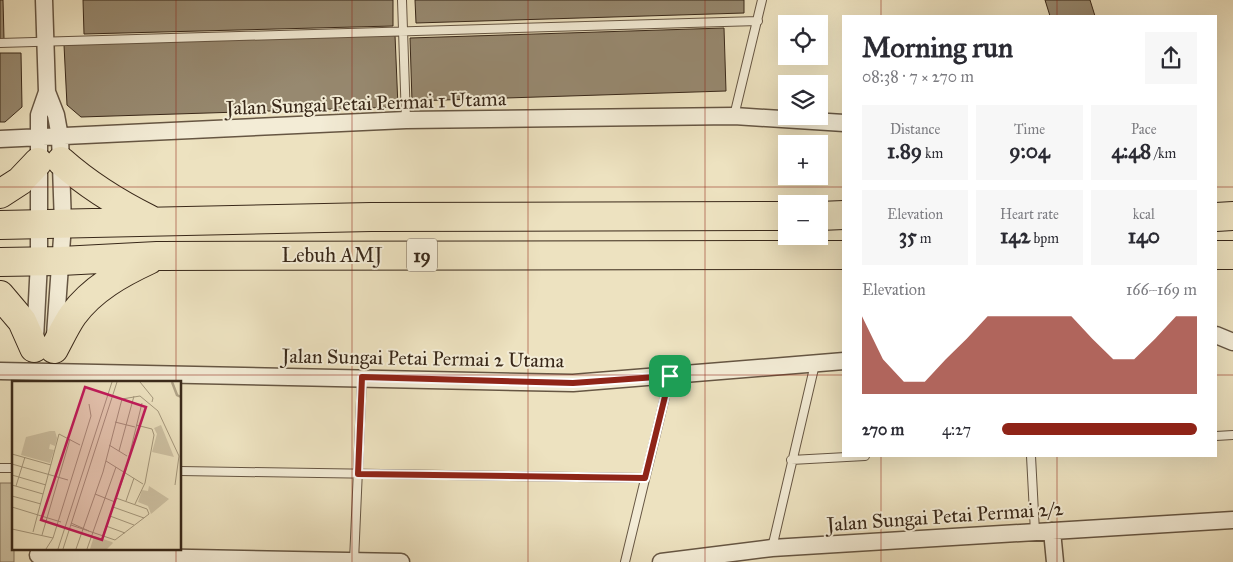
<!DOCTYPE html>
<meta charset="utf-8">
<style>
body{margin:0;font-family:"IM FELL Great Primer",serif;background:#f7f7f7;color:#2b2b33;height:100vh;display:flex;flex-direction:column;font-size:19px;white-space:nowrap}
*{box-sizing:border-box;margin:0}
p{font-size:16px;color:#7c7c81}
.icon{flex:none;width:28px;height:28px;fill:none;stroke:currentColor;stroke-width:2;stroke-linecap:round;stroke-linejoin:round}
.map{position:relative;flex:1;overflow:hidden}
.drawer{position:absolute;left:842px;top:15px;width:375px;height:442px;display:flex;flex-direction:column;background:#fff;border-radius:0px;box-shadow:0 5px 20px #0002}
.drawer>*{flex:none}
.fabs{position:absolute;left:778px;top:15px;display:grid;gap:10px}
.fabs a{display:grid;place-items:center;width:50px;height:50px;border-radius:0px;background:#fff;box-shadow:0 5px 20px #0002;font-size:25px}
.pin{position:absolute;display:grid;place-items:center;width:42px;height:42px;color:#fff;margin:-21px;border-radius:10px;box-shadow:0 2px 8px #0006}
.round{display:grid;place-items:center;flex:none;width:52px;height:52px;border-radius:0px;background:#f7f7f7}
.headline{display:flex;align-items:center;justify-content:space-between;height:85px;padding:0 20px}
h1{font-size:28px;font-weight:700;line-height:38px}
.figures{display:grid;grid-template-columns:repeat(3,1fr);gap:8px;height:85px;padding:5px 20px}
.figures div{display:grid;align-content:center;border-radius:0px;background:#f7f7f7;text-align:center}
.figures b{font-size:21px;font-weight:700}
.figures small{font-size:14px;font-weight:400}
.figures p{font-size:14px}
.chart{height:140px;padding:10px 20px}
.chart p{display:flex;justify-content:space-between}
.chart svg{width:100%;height:90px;margin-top:5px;fill:#8f2418;opacity:.7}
ul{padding:0 20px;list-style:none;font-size:16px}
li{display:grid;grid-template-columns:80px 60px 1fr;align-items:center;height:38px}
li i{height:12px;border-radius:6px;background:#8f2418}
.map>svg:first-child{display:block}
.green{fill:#cec2a4;stroke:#84755e}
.building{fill:#978970;stroke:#392819}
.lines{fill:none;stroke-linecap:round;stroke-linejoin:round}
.service-casing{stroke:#665643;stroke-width:10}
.minor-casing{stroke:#665643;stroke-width:19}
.trunk-casing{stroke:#392819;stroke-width:30}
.service{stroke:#f3ecd6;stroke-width:8}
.minor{stroke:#f3ecd6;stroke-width:16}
.trunk{stroke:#ede2c0;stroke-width:28}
.route-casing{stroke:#fff;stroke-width:10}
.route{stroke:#8f2418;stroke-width:6}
.grid{fill:none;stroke:#8f2418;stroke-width:1;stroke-opacity:0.55}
.labels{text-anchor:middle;stroke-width:4;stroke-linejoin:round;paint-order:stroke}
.shield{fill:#f3ecd6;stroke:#716352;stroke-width:1}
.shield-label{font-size:19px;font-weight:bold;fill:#392819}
.street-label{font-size:20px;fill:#392819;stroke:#f3ecd6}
.inset-river{fill:none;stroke:#b0a387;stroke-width:2.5}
.inset-road{fill:none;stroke:#a5987d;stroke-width:1}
.view{fill:#c2185b;fill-opacity:0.15;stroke:#c2185b;stroke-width:2.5}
.inset-edge{fill:none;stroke:#392819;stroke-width:2.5}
</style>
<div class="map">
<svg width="1233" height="562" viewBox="0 0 1233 562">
<rect width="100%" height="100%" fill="#ede2c0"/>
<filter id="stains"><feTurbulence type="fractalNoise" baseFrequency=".004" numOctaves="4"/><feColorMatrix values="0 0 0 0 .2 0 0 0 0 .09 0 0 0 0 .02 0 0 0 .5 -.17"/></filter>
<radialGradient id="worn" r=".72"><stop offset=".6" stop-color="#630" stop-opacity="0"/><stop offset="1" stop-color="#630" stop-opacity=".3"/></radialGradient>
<path class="green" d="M0 483H14V562H0Z"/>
<path class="building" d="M0 0H3L4 39H0Z
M83 0H393V26L84 34Z
M415 0H744V13L416 23Z
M1045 0H1090L1095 16H1050Z
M724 28 726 91 412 101 410 38Z
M395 35 398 107 81 117 67 105 64 45Z
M0 53H21L22 107 5 122H0Z"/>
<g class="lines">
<defs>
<path id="service" d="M402 0 406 120
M0 43 758 21
M734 116 762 0
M1216 436 1233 435
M1031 456 1035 532
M791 460 865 456
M0 468H14
M180 471 645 478
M772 548 815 364
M354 561 362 378
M625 562 670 376"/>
<path id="minor" d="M44 0 47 92 56 115 60 137 63 224 55 335
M0 139 406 120 734 116 844 123
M1216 335 1233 342
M35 339 39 262V115L47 92
M0 371 573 383 844 361
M1052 531 1055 562
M38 555 401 562
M661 562 772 548 1233 520"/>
<path id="trunk" d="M61 161C88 185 117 203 149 219
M0 194 20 181 38 162
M819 216 844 215
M1216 217 1233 216
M0 225 371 217 786 216
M1216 255H1233
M0 262 61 261 157 256 844 255
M0 295 22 321 34 348
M54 349C60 338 66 325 73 315 92 289 121 273 149 260"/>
</defs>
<use href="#service" class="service-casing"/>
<use href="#minor" class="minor-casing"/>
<use href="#trunk" class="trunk-casing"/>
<use href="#service" class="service"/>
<use href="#minor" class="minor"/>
<use href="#trunk" class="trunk"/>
</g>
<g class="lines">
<defs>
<path id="route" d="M670 376 645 478 358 474 362 377 573 383Z"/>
</defs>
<use href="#route" class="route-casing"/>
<use href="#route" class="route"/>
</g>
<path class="grid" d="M176 0V382M352 0V562M528 0V562M705 0V562M881 0V16M1057 0V16M0 187H844M1216 187H1233M0 375H844M1216 375H1233M881 456V562M1057 456V562M176 548V562"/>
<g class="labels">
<rect class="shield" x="407" y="238.5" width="30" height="33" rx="4"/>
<g class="shield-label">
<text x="422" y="262">19</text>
</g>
<g class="street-label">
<text transform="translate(366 103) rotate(-2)" y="7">Jalan Sungai Petai Permai 1 Utama</text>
<text x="332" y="262">Lebuh AMJ</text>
<text transform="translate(423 358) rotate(1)" y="7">Jalan Sungai Petai Permai 2 Utama</text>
<text transform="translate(945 516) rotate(-4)" y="7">Jalan Sungai Petai Permai 2/2</text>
</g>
</g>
<g transform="translate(12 381)">
<rect width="169" height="169" fill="#ede2c0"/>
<path d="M149 44 162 76 140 71 145 53 142 47ZM38 50H43L45 57 43 65 38 63 37 68 42 69 38 82 9 74 14 56ZM137 105 157 118 139 133 136 125 126 121 130 109 136 110ZM82 155 100 161 101 162 95 168H78Z" fill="#cec2a4"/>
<path class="inset-river" d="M160 1 165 14 169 16"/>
<path class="inset-road" d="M128 1 141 17 140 21M0 34V50M103 41 123 46M97 64 115 75M107 70 122 15M0 73 39 84M94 80 131 103M0 83 56 99M0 94 34 104M0 104 31 113M4 105 13 76M83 113 103 121M0 115 29 123M114 120 122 97M123 123 133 102 142 54 140 48 124 44M0 126 49 141M101 126 132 137M98 135 122 144M59 142 77 150M59 144 103 159 137 133 135 128 104 117M94 145 113 152M0 148 41 157M21 151 47 53 68 64M30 154 58 58M91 154 113 92 130 22M34 168 41 157 79 35 77 23M46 168 100 1M51 168 105 1M64 168 91 91 110 18 128 15 146 30 167 75 163 104M75 168 104 86"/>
<path class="view" d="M73 6 134 26 90 159 29 139Z"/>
<rect width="169" height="169" class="inset-edge"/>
</g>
<rect width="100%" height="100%" filter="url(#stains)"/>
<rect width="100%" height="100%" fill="url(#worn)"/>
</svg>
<div class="fabs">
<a><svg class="icon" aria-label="locate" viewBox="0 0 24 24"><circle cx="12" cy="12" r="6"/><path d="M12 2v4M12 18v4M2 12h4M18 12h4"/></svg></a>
<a><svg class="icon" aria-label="layers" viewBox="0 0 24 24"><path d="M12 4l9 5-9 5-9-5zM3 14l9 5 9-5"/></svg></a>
<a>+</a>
<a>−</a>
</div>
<div class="pin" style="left:670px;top:376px;background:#1e9e55"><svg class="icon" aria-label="arrive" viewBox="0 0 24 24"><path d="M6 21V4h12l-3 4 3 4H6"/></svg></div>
<section class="drawer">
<div class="headline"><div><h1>Morning run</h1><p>08:38 · 7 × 270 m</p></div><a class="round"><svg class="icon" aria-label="share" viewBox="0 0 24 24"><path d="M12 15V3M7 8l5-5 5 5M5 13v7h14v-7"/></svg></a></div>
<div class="figures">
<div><p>Distance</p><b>1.89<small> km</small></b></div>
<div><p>Time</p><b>9:04</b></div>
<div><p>Pace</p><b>4:48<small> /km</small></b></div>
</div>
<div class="figures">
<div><p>Elevation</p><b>35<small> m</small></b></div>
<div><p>Heart rate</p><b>142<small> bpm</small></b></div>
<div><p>kcal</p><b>140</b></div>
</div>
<div class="chart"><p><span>Elevation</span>166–169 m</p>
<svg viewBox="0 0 160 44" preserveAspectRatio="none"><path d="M0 44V6L10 27L20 38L30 38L40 27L50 17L60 6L70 6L80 6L90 6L100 6L110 17L120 27L130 27L140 17L150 6L160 6V44z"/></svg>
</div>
<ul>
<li><b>270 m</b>4:27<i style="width:100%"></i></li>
</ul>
</section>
</div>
